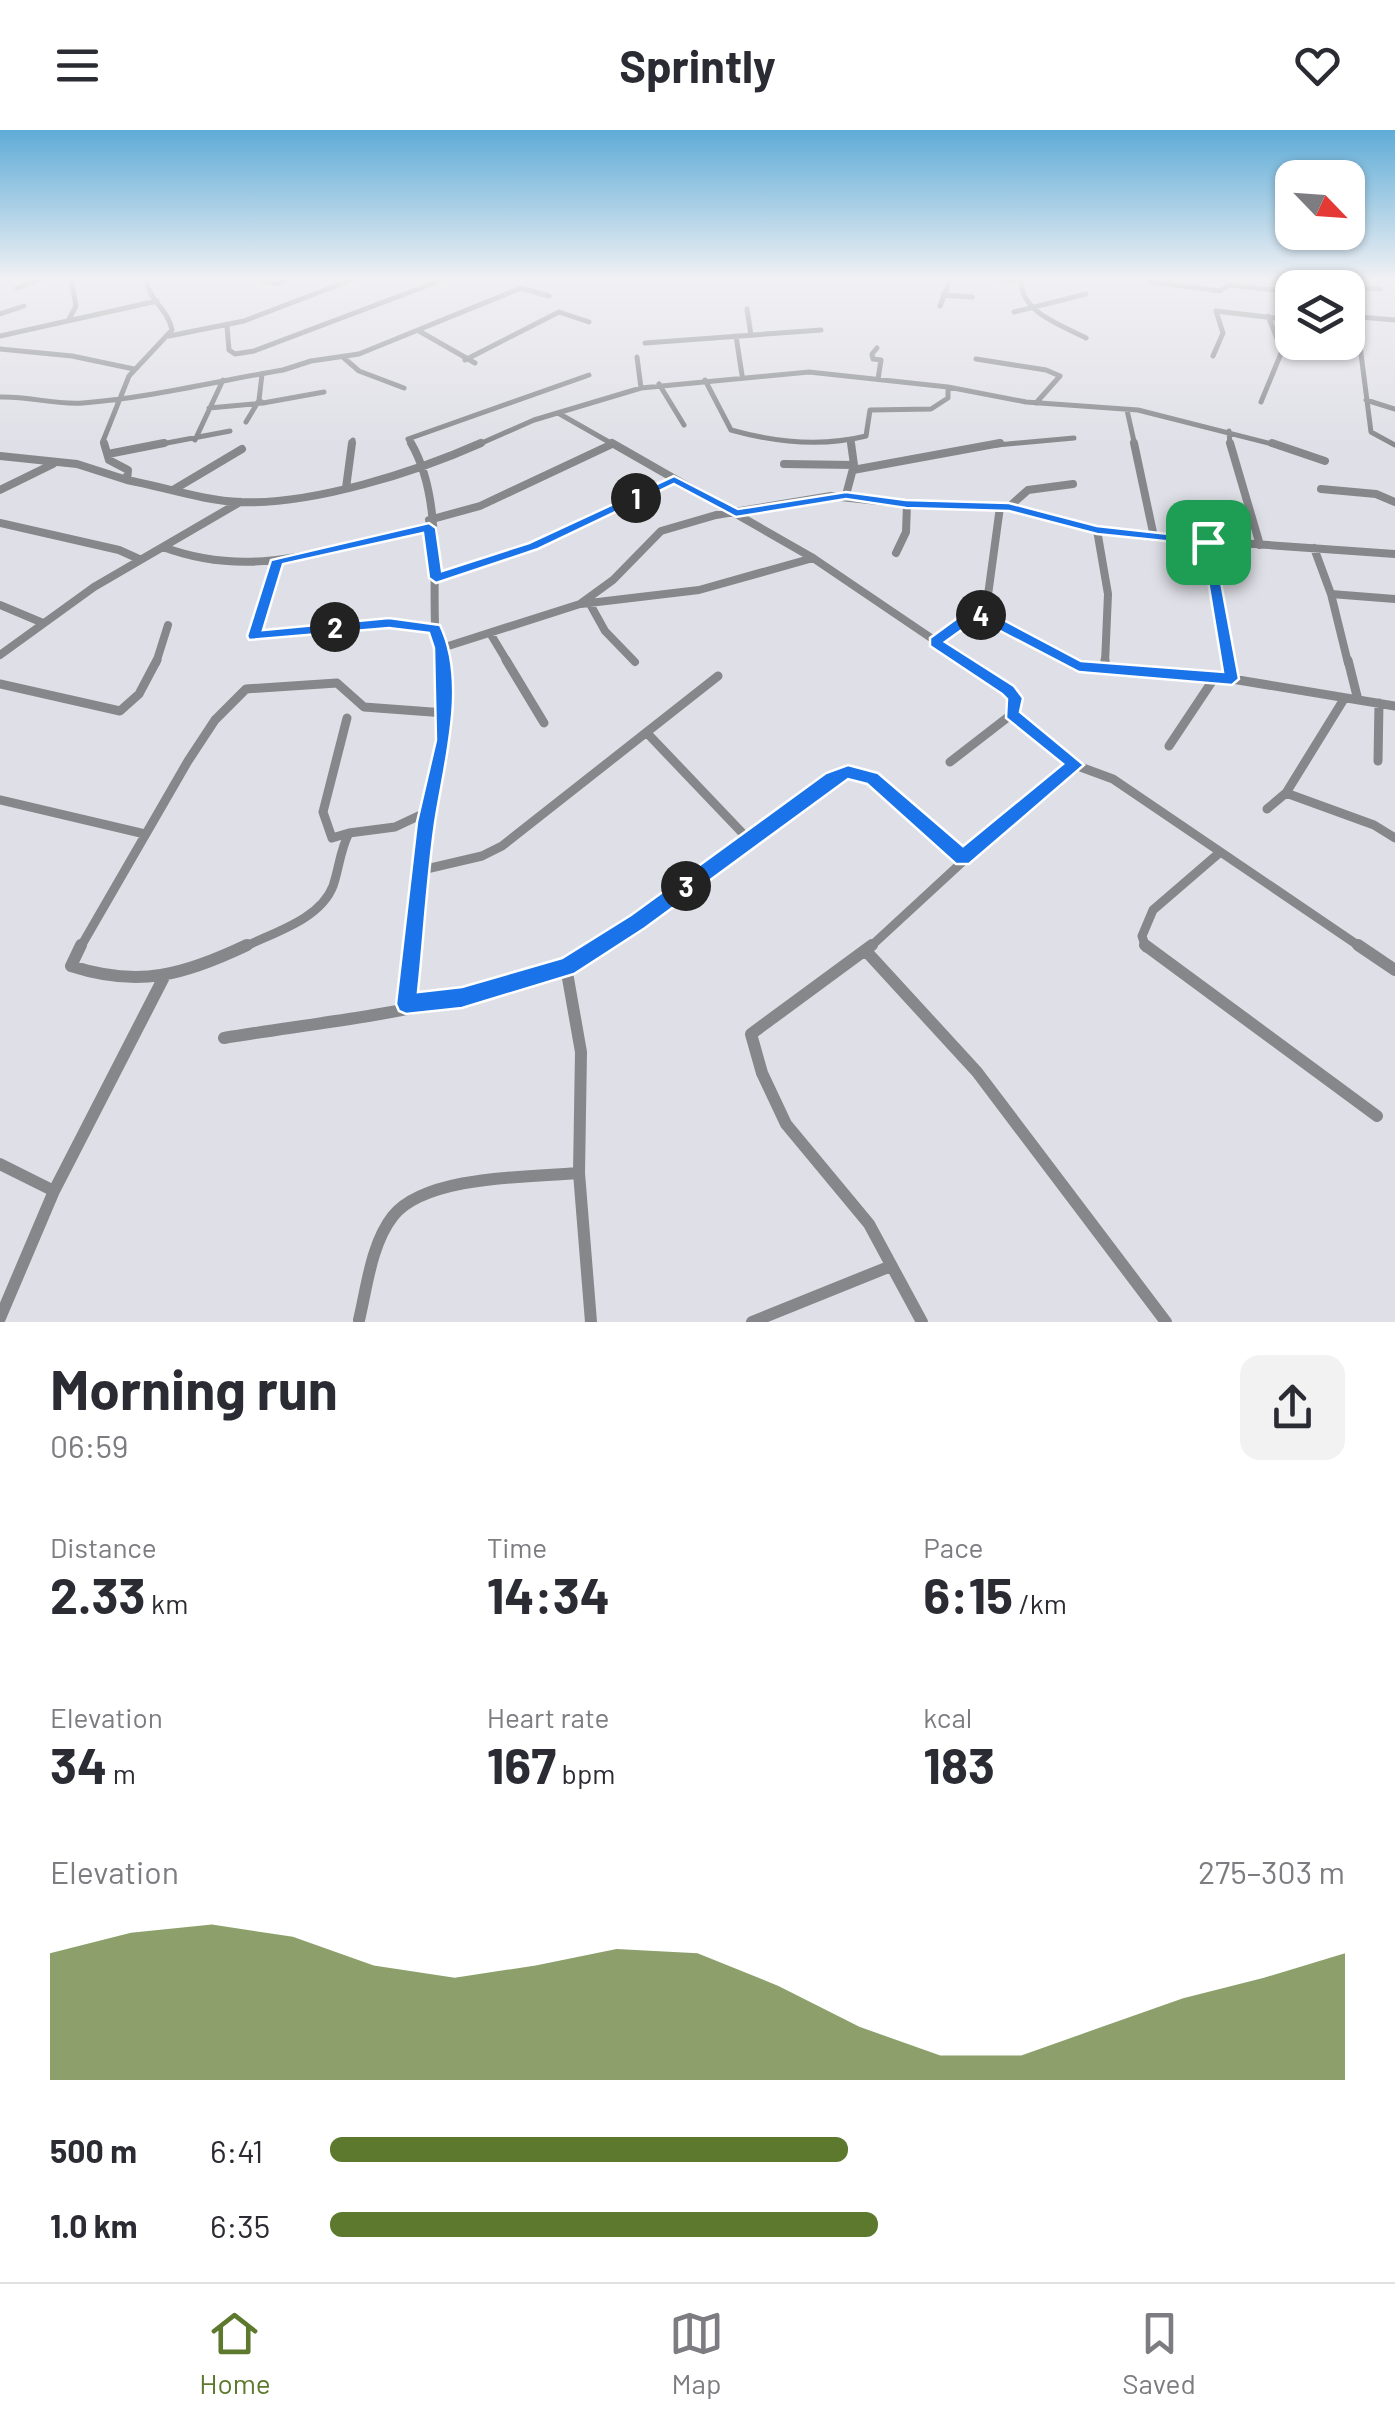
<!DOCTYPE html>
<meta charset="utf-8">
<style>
body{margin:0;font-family:Barlow,sans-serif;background:#f2f2f3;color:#2b2b33;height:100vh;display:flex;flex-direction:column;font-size:38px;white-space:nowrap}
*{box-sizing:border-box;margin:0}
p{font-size:32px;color:#7c7c81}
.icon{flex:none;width:55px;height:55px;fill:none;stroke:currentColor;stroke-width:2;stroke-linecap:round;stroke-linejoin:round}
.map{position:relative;height:1192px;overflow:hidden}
.details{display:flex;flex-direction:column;background:#fff;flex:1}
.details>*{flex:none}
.needle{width:65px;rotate:115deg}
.fabs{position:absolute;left:1275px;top:30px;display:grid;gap:20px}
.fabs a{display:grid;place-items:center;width:90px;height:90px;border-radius:20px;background:#fff;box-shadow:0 2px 8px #0004;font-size:50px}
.pin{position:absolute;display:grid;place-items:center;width:85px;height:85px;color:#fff;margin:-42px;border-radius:20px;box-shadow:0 5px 15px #0006}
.km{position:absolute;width:50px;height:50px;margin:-25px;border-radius:50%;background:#222;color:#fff;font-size:28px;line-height:50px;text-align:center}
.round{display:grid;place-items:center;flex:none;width:105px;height:105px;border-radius:20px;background:#f2f2f3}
.summary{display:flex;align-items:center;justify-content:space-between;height:170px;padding:0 50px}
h1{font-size:55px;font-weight:700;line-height:75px}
.figures{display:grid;grid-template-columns:repeat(3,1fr);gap:15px;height:170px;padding:10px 50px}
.figures div{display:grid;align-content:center}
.figures b{font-size:50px;font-weight:700}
.figures small{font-size:28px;font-weight:400}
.figures p{font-size:28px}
.chart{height:280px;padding:20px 50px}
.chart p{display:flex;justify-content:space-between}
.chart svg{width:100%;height:180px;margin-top:10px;fill:#5d792d;opacity:.7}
ul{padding:0 50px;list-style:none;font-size:32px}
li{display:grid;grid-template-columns:160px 120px 1fr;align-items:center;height:75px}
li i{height:25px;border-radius:12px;background:#5d792d}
header{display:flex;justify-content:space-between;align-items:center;height:130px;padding:0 50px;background:#fff;font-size:45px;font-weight:700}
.tab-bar{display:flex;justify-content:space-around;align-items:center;height:140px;border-top:2px solid #e1e1e2;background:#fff;font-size:28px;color:#7c7c81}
.tab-bar a{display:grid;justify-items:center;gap:5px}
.tab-bar .selected{color:#5d792d}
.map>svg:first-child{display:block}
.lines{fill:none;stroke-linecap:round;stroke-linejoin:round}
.minor-far3{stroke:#85878a;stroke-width:5}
.minor-far2{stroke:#85878a;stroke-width:8}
.minor-far1{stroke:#85878a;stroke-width:9}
.minor{stroke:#85878a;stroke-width:12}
.route{fill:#1a73e8;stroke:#fff;stroke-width:2.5;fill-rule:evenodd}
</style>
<header><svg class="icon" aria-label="menu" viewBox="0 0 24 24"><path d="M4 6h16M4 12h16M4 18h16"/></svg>Sprintly<svg class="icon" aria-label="heart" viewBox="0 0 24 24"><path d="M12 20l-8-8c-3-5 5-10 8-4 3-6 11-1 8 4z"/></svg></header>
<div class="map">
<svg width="1395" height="1192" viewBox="0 0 1395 1192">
<rect width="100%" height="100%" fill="#dfdfe7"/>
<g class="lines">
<path class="minor-far3" d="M261 150 275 154 286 150
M999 150 1022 151
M1021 150C1021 183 1060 194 1086 208
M1151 152 1220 161 1229 155 1292 162
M1323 155 1380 159
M17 158 39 150
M943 165 972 167
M940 176 950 150
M747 179 751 205
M1014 182 1086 164
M0 184 24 176
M1348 186 1395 190
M68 191 76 176 71 150
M227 196 229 220 235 224 254 221 442 150
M419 201 475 233
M1348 201 1360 216 1371 302 1395 315
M0 206 157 171
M169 206 244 191 351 150
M736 206 742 245
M645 213 821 200
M877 218 872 224 873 229 881 230 878 249
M0 219 72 226 134 239
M1213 226 1223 203 1216 181 1292 190
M637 227 641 258
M344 228 359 241 404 258
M976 229 1046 240 1060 246 1036 273
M465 230 559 182 589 192
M262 244 259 270 263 273 324 262
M705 250 731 300C774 312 822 317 866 306L870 280 931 279 948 268V257
M659 254 684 295
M0 267C30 266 53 275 83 273 149 268 217 251 283 240L311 231 359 224 521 158 549 166
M1366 270 1395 279
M1261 272 1282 221 1268 186
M209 278 263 273
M1127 280 1135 316
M558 283 616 316
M246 292 258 272
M1229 301 1230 316
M195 310 223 250
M851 311 852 316
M105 316 103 311 129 246 172 200C169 180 147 169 147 150
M151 316 230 301
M352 316 353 310
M412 316 408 309 589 245
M475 316 534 290 641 258 809 242 948 257 1026 272 1138 280 1280 316
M986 316 1074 308"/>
<path class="minor-far2" d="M104 313 109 330 128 340 127 350C164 357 204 371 241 372 312 375 416 342 481 313
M411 313C441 365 433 435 435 494 436 507 442 519 443 533
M612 313 813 428 968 533
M1134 313 1154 407
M1230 313 1260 415
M1272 313 1325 331
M108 324 164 313
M0 326 77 334 127 350
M784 334 854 335
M853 340 1000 313
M346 358 352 313
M1321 359 1376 364 1395 372
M0 360 53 334
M173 360 242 319
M846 365 854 335 851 313
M1009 377 1028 360 1073 354
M429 390 480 376 610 315
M0 393 119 420 139 429
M1097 400 1108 464 1105 533
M1208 412 1229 533
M163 417C260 453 333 414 429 398
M1314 418 1331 464 1348 533
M896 423 906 402 907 374
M277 430 254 506 389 493 435 499
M436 448 533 416 674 350
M1331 464 1395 469
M581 474 699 460 813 428
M590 474 605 501 635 532
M0 475 43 493
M976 482 1072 533
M490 503 508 533
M935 512 976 482 988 465 1000 377
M442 518 580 474 613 450 661 401 716 385 831 366 907 374 1009 377 1097 400 1154 407 1395 424
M0 525 94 457 240 372
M156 533 168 495"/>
<path class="minor-far1" d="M506 530 544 593
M1068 530 1079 536 1232 549 1395 576
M1229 530 1232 549
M1348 530 1358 570
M1105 535V530
M0 554 120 581 139 564 157 530
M1012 584 1075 635
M347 588 323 682 332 708 349 703
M647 603 750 711
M1169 616 1215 547
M1378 631 1379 573
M950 632 1012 584 1015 568 964 530
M1286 663 1374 695 1395 708
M0 670 145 704
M1267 679 1286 663 1344 569
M422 740 482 726 502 716 718 546
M80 818 188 631 215 590 246 559 337 553 364 577 445 583
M242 818C272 803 320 790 333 756 339 739 340 720 349 703L395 697 429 681
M412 818 426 692 444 610 443 530
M597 818 638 792 832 648 856 642 872 648 963 728
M869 818 1049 652 1075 635 1113 649 1362 818
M1146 818 1142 806 1153 780 1218 724"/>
<path class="minor" d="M81 815 71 836C139 858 184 845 247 815
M872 815 751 904 762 943 786 994 869 1094 922 1192
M1145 815 1377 986
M1358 815 1395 840
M866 821 977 942 1166 1192
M566 837 581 922 579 1043 591 1192
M406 874 412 815
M224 908C337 889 505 875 601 815
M0 1034 54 1061
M0 1188 54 1061 165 845
M359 1190C367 1157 371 1114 393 1086 426 1045 530 1047 579 1043
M752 1192 891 1136"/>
</g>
<linearGradient id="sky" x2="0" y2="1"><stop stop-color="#5facd7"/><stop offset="0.47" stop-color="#f1f1f4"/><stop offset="1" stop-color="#f1f1f4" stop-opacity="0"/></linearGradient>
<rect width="1395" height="317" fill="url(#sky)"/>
<path class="route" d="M674 346 738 379 846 362 906 370 1009 373 1097 396 1213 409 1239 549 1232 555 1079 542 977 489 945 512 1014 556 1023 568 1020 582 1084 635 969 734H956L867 654 848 649 645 798 574 844 462 878 406 884 399 881 396 874 417 692 436 610 434 518 429 503 389 498 249 510 247 506 271 430 429 393 436 398 442 441 529 413ZM674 354 736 387 846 369 906 378 1009 381 1097 404 1202 415 1223 542 1081 531 981 478H971L930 508V516L1002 564 1007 569 1006 588 1063 634 963 716 878 643 848 635 826 643 631 785 562 828 462 857 418 862C424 806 427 749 435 693 444 633 468 553 440 495L389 488 263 500 283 434 423 403 429 448 436 453 538 419Z"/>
</svg>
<div class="fabs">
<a><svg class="needle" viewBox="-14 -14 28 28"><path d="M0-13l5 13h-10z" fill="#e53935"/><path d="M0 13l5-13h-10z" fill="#7c7c81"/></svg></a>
<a><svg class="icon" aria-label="layers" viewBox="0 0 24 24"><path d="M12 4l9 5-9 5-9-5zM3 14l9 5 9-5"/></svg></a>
</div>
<div class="pin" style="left:1208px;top:412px;background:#1e9e55"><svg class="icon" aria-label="arrive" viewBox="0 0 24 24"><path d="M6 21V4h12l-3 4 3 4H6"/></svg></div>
<b class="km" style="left:636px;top:368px">1</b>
<b class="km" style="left:335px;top:497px">2</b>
<b class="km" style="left:686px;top:756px">3</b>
<b class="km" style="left:981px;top:485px">4</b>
</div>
<section class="details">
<div class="summary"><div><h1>Morning run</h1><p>06:59</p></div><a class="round"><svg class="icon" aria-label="share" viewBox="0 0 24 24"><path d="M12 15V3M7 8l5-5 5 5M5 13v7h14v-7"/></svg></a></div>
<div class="figures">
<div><p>Distance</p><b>2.33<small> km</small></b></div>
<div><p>Time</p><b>14:34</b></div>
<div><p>Pace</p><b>6:15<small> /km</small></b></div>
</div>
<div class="figures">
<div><p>Elevation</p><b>34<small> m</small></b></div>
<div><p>Heart rate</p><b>167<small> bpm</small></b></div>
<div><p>kcal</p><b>183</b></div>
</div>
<div class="chart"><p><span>Elevation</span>275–303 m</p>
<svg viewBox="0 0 160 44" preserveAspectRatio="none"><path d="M0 44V13L10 8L20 6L30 9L40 16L50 19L60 16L70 12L80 13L90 21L100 31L110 38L120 38L130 31L140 24L150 19L160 13V44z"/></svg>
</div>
<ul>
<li><b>500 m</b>6:41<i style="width:51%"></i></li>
<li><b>1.0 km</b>6:35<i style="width:54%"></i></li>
</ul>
</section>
<nav class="tab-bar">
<a class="selected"><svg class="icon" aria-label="home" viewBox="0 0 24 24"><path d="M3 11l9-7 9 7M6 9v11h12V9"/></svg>Home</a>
<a><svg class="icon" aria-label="map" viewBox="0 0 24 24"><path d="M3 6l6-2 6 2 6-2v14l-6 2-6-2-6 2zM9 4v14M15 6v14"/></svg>Map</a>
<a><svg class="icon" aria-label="saved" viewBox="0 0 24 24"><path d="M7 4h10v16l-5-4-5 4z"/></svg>Saved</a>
</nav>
